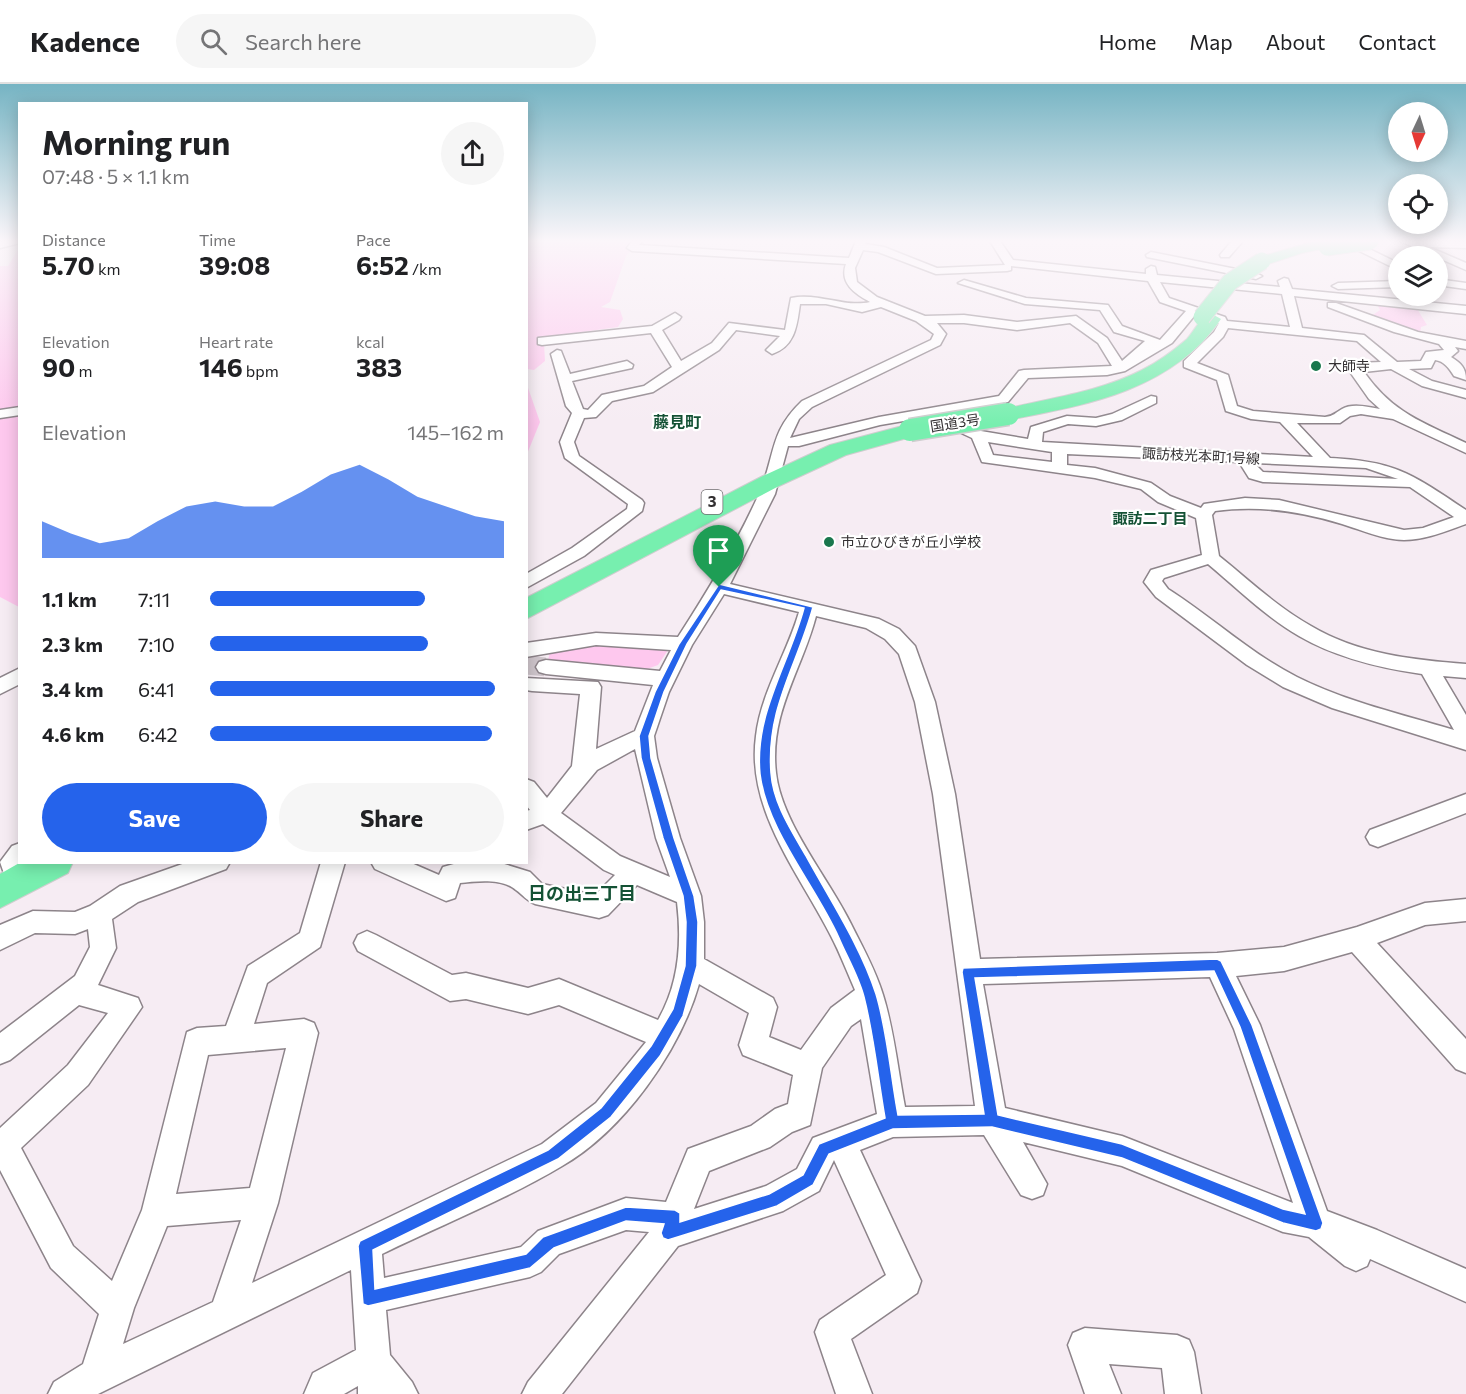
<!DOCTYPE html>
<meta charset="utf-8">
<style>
body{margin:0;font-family:Commissioner,"Noto Sans JP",sans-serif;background:#f6f6f6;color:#202124;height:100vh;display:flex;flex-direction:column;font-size:22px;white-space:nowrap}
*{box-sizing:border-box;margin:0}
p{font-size:20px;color:#757577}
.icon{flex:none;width:33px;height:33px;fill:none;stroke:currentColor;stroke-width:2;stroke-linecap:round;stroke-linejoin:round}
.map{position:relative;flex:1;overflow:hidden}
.sheet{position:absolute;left:18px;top:18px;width:510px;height:762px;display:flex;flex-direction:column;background:#fff;border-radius:0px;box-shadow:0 3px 15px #0003}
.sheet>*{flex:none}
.needle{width:39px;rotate:184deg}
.controls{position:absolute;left:1388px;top:18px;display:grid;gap:12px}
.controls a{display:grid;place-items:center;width:60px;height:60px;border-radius:50%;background:#fff;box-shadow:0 3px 15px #0003;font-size:30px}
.pin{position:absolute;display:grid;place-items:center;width:51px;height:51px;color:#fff;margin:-62px -26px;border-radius:50% 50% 50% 0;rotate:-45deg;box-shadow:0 0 6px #0007}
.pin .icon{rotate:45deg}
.round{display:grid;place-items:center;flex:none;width:63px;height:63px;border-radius:32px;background:#f6f6f6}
.headline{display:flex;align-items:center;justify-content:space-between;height:102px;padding:0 24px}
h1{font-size:33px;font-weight:700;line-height:45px}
.stats{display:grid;grid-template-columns:repeat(3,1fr);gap:9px;height:102px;padding:6px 24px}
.stats div{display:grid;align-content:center}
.stats b{font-size:26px;font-weight:700}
.stats small{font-size:16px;font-weight:400}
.stats p{font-size:16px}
.chart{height:168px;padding:12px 24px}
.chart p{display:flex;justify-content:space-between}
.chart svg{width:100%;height:108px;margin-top:6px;fill:#2563eb;opacity:.7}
.action{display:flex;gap:12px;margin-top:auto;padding:12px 24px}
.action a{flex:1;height:69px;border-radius:36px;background:#2563eb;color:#fff;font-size:24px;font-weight:700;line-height:69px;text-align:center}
.action a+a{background:#f6f6f6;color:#202124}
ul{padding:0 24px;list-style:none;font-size:20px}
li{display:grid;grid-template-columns:96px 72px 1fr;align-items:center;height:45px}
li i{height:15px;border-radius:8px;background:#2563eb}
header{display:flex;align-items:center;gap:36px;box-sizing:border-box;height:84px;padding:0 30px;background:#fff;border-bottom:2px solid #e0e0e0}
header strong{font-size:28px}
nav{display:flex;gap:33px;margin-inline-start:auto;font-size:21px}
.search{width:420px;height:54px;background:#f6f6f6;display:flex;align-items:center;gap:15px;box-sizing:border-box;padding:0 21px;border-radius:33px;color:#757577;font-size:22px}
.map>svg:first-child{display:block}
.green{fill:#fec8ee}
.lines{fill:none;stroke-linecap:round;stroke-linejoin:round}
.minor-tunnel{stroke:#cfc6cc;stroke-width:19;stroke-dasharray:19 10;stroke-linecap:butt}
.minor-casing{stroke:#8d848a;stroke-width:3}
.highway-casing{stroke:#cecdce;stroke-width:2}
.minor{fill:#fff;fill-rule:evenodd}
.highway{fill:#77efaf;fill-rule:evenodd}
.highway-bridge-far1-casing{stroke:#cecdce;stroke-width:19;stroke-linecap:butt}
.highway-bridge-casing{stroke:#cecdce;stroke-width:25;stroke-linecap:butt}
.highway-bridge-far1{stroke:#77efaf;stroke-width:17}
.highway-bridge{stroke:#77efaf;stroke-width:22}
.route{fill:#2563eb;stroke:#fff;stroke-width:1.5;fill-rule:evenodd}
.poi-dot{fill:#1a774d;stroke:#fff;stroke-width:2}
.labels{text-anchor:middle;stroke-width:4.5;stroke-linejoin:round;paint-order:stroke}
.far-poi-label{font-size:14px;fill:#333032;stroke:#fff;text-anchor:start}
.far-street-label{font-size:14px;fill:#333032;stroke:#fff}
.shield{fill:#fff;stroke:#706e70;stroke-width:1.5}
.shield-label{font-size:15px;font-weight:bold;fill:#333032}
.far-neighbourhood-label{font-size:15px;font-weight:bold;fill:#145235;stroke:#fff}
.far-quarter-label{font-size:16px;font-weight:bold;fill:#145235;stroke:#fff}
.neighbourhood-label{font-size:18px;font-weight:bold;fill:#145235;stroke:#fff}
</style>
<header>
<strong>Kadence</strong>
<div class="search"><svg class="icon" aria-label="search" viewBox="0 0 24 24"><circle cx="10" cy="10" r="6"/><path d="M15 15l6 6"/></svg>Search here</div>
<nav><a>Home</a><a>Map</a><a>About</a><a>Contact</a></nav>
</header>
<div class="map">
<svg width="1466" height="1310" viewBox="0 0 1466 1310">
<rect width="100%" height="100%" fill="#f6ecf3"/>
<path class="green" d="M526 157H640L626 172 610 218 601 223 620 226 623 235 618 243 547 253 544 259 545 277 534 286 527 285Z
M19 164V523L0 513V182H8Z
M1377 220 1416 223 1427 241 1421 243 1420 250 1370 233 1380 226Z
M527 301 540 338 527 370Z
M590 559 670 563 658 581 647 585 548 576 550 568Z"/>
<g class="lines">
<path class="minor-tunnel" d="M526 581 546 583"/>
<defs>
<path id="minor" d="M20 157V159L0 164V158Z
M632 157H642L639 161 849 174 856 157H866L865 160 884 163 937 184 1005 181 990 157H1000L1013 176 1146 190V185L1151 182 1155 183 1157 191 1280 203 1278 197 1284 194 1288 195 1292 205 1466 222V230L1294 212 1302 244 1364 251 1397 278 1421 277 1426 268 1444 266 1439 260 1394 248 1328 223V219H1336L1418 248 1466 257V265L1455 263 1458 267 1451 273C1461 279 1466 284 1466 296L1454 292C1449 284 1444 277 1435 276L1431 284 1409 285 1432 297 1466 306V314L1422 302 1391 285 1364 288C1393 329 1422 338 1466 359V369L1393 335 1361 330 1350 332 1340 339H1297L1330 374C1396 377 1413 391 1466 426V440C1446 447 1425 456 1404 456 1383 456 1362 446 1342 440 1300 427 1259 421 1215 427L1212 431 1219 472C1249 496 1277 523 1311 542 1358 570 1413 576 1466 580V594L1443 592 1466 631V666L1332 624 1283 603 1247 581 1156 513 1144 498 1151 486 1202 471 1196 434 1158 418 1141 405 1095 394 982 378 972 354 927 333 880 341 799 362H788L775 410 730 500 879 535 899 545 915 562 935 618 955 710 980 875 1217 869 1284 863 1357 843 1425 819 1466 815V837L1425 841 1377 859 1466 955V989L1456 985 1352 868 1284 887 1236 892 1260 941 1327 1127 1377 1146 1466 1185V1218L1370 1175 1367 1182 1356 1187 1345 1182 1309 1153 1283 1148 1122 1082 1023 1058 1047 1100 1043 1111 1032 1115 1021 1111 984 1051 893 1053 860 1066 921 1197 917 1209 851 1255 872 1310H836L815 1248 820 1236 886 1191 834 1076 819 1107 783 1127 678 1162 562 1310H522L528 1298 649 1148 626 1146 559 1170 541 1188 530 1193 386 1226 390 1271 412 1298 418 1310H358V1302L344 1310H304L313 1289 356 1266 351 1186 98 1310H48L54 1298 83 1280 99 1230 51 1184 0 1086V1044L68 981 108 929 79 921 10 976 0 980V949L75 892 90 863 88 845 75 850 35 849 0 866V841L33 827 75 828 90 822 120 802 188 778H230L226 785 138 818 112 835 116 864 98 901 138 914 142 923 88 1001 21 1064 73 1162 112 1197 142 1126 187 948 197 944 226 942 248 882 300 849 321 778H345L320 863 267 899 254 940 304 935 314 939 318 949 278 1119 252 1199 542 1060 596 1019 646 958 559 921 528 930 466 915 450 917 358 867 354 859 358 851 367 847 376 851 452 891 466 889 528 904 559 895 658 936C679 900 682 859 677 818L637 801 608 831 599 834 535 820C526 816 523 811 516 806 502 794 477 797 460 799L455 814 446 817 375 785 371 778H409L439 791 443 783 461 778H498L530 788 542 800 595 811 615 791 604 786 543 740 526 746V727L530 726 526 721V695L534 698 547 714 572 682 580 610 532 607 526 606V594L598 598 601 603 596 665 635 647 653 601 546 590 539 588 536 583 539 578 546 576 660 587 671 566 596 561 526 573V559L596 549 678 553C707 508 736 461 758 412 776 373 768 349 802 317L931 256 934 250 916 237 881 223 862 228 826 220H800C797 240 796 262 772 270L766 266 780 252 736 246 719 266 653 308 612 317 596 333 584 334 574 358 579 372 642 416 644 419 642 427 584 472 526 504V490L572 464 627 425 628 420 565 374 560 358 572 329 566 322 551 270 557 266 561 267 570 290 627 277 633 281 632 284 572 297 583 325 588 326 602 311 644 302 672 283 651 249 542 261 538 260V254L652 242 675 229 681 233 679 236 662 246 681 277 712 259 729 239 785 246 791 214C817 208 845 224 870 218 855 210 839 199 846 180L632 167 627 164ZM863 166 878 168 936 190 1007 187 1011 186V182L1148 197 1160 218 1186 227 1160 256 1122 242 1108 221 1026 214 964 196 958 199 1025 220 1100 226 1114 248 1145 257 1122 277 1107 254 1076 232 1017 238 964 231 925 232 877 213 857 198 855 184ZM1160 198 1282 210 1290 243 1227 237 1225 233 1169 214ZM1195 231 1219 239 1214 248 1184 277V283L1217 296 1226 327 1251 335 1280 338 1313 373 1042 358 1043 348 1068 340 1096 342 1122 336 1156 319V313L1151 312 1112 330 1096 334 1067 332 1031 343 1028 355 975 346 943 330 1008 318 1028 294 1107 291 1125 287 1172 259ZM937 239H964L1017 246 1070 239 1098 259 1112 282 1024 286 1019 287 999 312 879 333 790 354 799 335 812 323 940 261 946 250ZM1228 244 1357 257 1381 278 1356 279 1350 288 1369 315 1380 325C1369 323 1352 319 1342 325 1335 329 1334 332 1325 333L1253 327 1237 322 1228 291 1197 279 1223 253ZM988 358 1052 368V378L993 371ZM1067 370 1239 378 1249 394 1263 398 1410 403 1454 433 1423 444 1404 446 1279 416 1245 414 1204 420 1201 424 1170 412 1151 399 1095 384 1067 381ZM1254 379 1366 384 1398 395 1263 388ZM1208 480C1238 505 1266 533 1299 552 1337 574 1380 584 1422 590L1454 646C1401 630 1347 618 1297 593 1251 570 1212 533 1168 505L1162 497 1164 494ZM724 510 799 528C787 570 761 608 756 652 746 726 799 789 831 852 840 869 847 888 855 906L831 924 801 966 769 953 777 923 773 914 704 875V838L701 812 680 754 657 674 654 652 669 608 692 561ZM816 532 866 544 885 555 899 570 915 618 933 710 975 1022 905 1023C898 986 894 946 883 911 876 887 862 862 851 840 829 795 781 738 776 689 769 629 802 586 816 532ZM635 665 656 754 670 793 620 772 561 729 597 686ZM1210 893 1234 945 1293 1119 1122 1052 1005 1024 983 900ZM699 900 749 929 739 961 743 971 793 991 788 1020 775 1025 751 1042 688 1065 666 1118 626 1114 538 1147 521 1163 384 1194 382 1170C441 1141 505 1116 562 1082 623 1047 680 967 699 900ZM861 935 877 1030 813 1054 797 1085 766 1102 694 1125 709 1087 770 1063 792 1048 810 1041 822 984 851 942ZM286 964 250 1104 176 1110 208 971ZM241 1136 213 1218 123 1260 134 1224 167 1142Z
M1232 157H1243L1229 173H1221L1220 171Z
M1339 157H1353L1398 179V186Z
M1400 157 1466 158V164L1429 163 1466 179V186Z
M1151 168 1256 189 1262 192 1256 195 1147 173 1146 171Z
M1437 195 1466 199V205L1437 201Z
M1398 197V203L1338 205 1332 202 1338 199Z
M20 323V331L0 334V326Z
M20 584V600L0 610V594Z
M1466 710V729L1378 763 1370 760 1366 753 1370 746Z
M20 759V778H26L22 795 14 798 6 795 0 778 12 762Z
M1085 1244 1177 1251 1189 1256 1194 1268 1201 1310H1165L1162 1284 1109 1280 1121 1310H1085L1068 1261 1073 1249Z"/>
<path id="highway" d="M1315 157H1349L1346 160 1302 169 1262 182 1254 177 1256 174Z
M1212 230 1221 235C1172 306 1088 321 1008 336L1001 334 998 330 1001 326C1048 314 1097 309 1142 286 1158 278 1173 267 1187 255 1195 246 1200 233 1212 230Z
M910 340 918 341 921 346 918 351 846 371 779 402 526 535V514L763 392 830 361Z
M21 778H73L68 789 0 824V790Z"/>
</defs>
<use href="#minor" class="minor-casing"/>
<use href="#highway" class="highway-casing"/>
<use href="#minor" class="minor"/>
<use href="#highway" class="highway"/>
<defs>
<path id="highway-bridge-far1" d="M1327 163 1370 157
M1202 233 1230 198 1262 177"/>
<path id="highway-bridge" d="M910 346 1008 330"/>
</defs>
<use href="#highway-bridge-far1" class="highway-bridge-far1-casing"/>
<use href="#highway-bridge" class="highway-bridge-casing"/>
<use href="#highway-bridge-far1" class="highway-bridge-far1"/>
<use href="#highway-bridge" class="highway-bridge"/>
</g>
<linearGradient id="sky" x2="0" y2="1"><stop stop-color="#76b4c3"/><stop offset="0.46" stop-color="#fbf6fa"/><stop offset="1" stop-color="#fbf6fa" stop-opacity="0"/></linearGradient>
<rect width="1466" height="341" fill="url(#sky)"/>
<path class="route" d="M719 500 813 523C797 582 766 624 771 689 773 719 791 746 806 772 830 816 860 861 876 910 887 946 891 994 898 1031L984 1030 962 888 963 884 1217 875 1221 877 1252 941 1323 1139 1321 1145 1316 1147 1283 1139 1122 1074 992 1043 893 1045 829 1070 813 1101 777 1122 668 1156 663 1154 661 1149 664 1140 626 1137 554 1164 530 1184 368 1222 363 1220 358 1162 360 1157 548 1066 601 1024 651 962 673 925 685 882 686 838 683 812 663 754 641 674 639 652 655 608 679 560ZM721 506 804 524C789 580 754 630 760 690 767 747 816 802 839 854 847 873 859 893 864 913 874 952 878 994 885 1034L819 1060 803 1091 769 1110 680 1138V1129L675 1126 626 1123 543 1153 526 1170 375 1205 373 1166 558 1075 611 1033 660 972 683 932 697 882 698 838 694 812 674 754 651 674 649 652 664 608 687 560ZM1214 887 1240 943 1305 1130 1283 1125 1122 1060 998 1031 975 894Z"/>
<g class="poi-dot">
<circle cx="1316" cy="282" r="6"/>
<circle cx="829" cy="458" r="6"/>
</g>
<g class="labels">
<g class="far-poi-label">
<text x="1328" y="287">大師寺</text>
<text x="841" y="463">市立ひびきが丘小学校</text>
</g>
<g class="far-street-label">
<text transform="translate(955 339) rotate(-9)" y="5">国道3号</text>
<text transform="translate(1201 372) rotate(3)" y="5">諏訪枝光本町1号線</text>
</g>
<rect class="shield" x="701.5" y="406" width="21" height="24" rx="4.5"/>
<g class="shield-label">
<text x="712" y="423">3</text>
</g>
<g class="far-neighbourhood-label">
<text x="1150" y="440">諏訪二丁目</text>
</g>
<g class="far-quarter-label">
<text x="677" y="344">藤見町</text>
</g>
<g class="neighbourhood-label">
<text x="582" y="816">日の出三丁目</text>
</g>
</g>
</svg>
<div class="controls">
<a><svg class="needle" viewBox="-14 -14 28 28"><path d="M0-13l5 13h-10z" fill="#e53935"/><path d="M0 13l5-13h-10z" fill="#757577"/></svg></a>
<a><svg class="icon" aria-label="locate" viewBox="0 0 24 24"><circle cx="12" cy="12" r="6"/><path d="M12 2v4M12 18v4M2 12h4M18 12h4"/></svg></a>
<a><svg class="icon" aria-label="layers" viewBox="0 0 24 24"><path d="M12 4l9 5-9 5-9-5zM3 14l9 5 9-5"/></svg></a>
</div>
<div class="pin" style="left:719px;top:503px;background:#1e9e55"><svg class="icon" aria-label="arrive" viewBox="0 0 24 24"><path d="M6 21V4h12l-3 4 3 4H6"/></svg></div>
<section class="sheet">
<div class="headline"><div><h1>Morning run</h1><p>07:48 · 5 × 1.1 km</p></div><a class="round"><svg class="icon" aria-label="share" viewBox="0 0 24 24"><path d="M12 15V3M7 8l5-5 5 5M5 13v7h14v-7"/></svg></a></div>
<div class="stats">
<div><p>Distance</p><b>5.70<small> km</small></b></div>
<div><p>Time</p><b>39:08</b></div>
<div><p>Pace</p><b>6:52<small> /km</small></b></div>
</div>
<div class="stats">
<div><p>Elevation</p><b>90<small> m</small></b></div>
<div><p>Heart rate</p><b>146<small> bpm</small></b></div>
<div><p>kcal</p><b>383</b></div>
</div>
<div class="chart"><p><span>Elevation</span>145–162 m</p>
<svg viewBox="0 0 160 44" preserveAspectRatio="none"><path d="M0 44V29L10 34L20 38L30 36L40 29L50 23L60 21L70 23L80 23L90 17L100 10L110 6L120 12L130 19L140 23L150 27L160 29V44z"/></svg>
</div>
<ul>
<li><b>1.1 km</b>7:11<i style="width:73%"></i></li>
<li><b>2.3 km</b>7:10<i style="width:74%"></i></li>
<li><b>3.4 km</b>6:41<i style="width:97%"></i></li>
<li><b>4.6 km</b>6:42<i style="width:96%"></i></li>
</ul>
<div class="action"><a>Save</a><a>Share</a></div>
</section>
</div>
